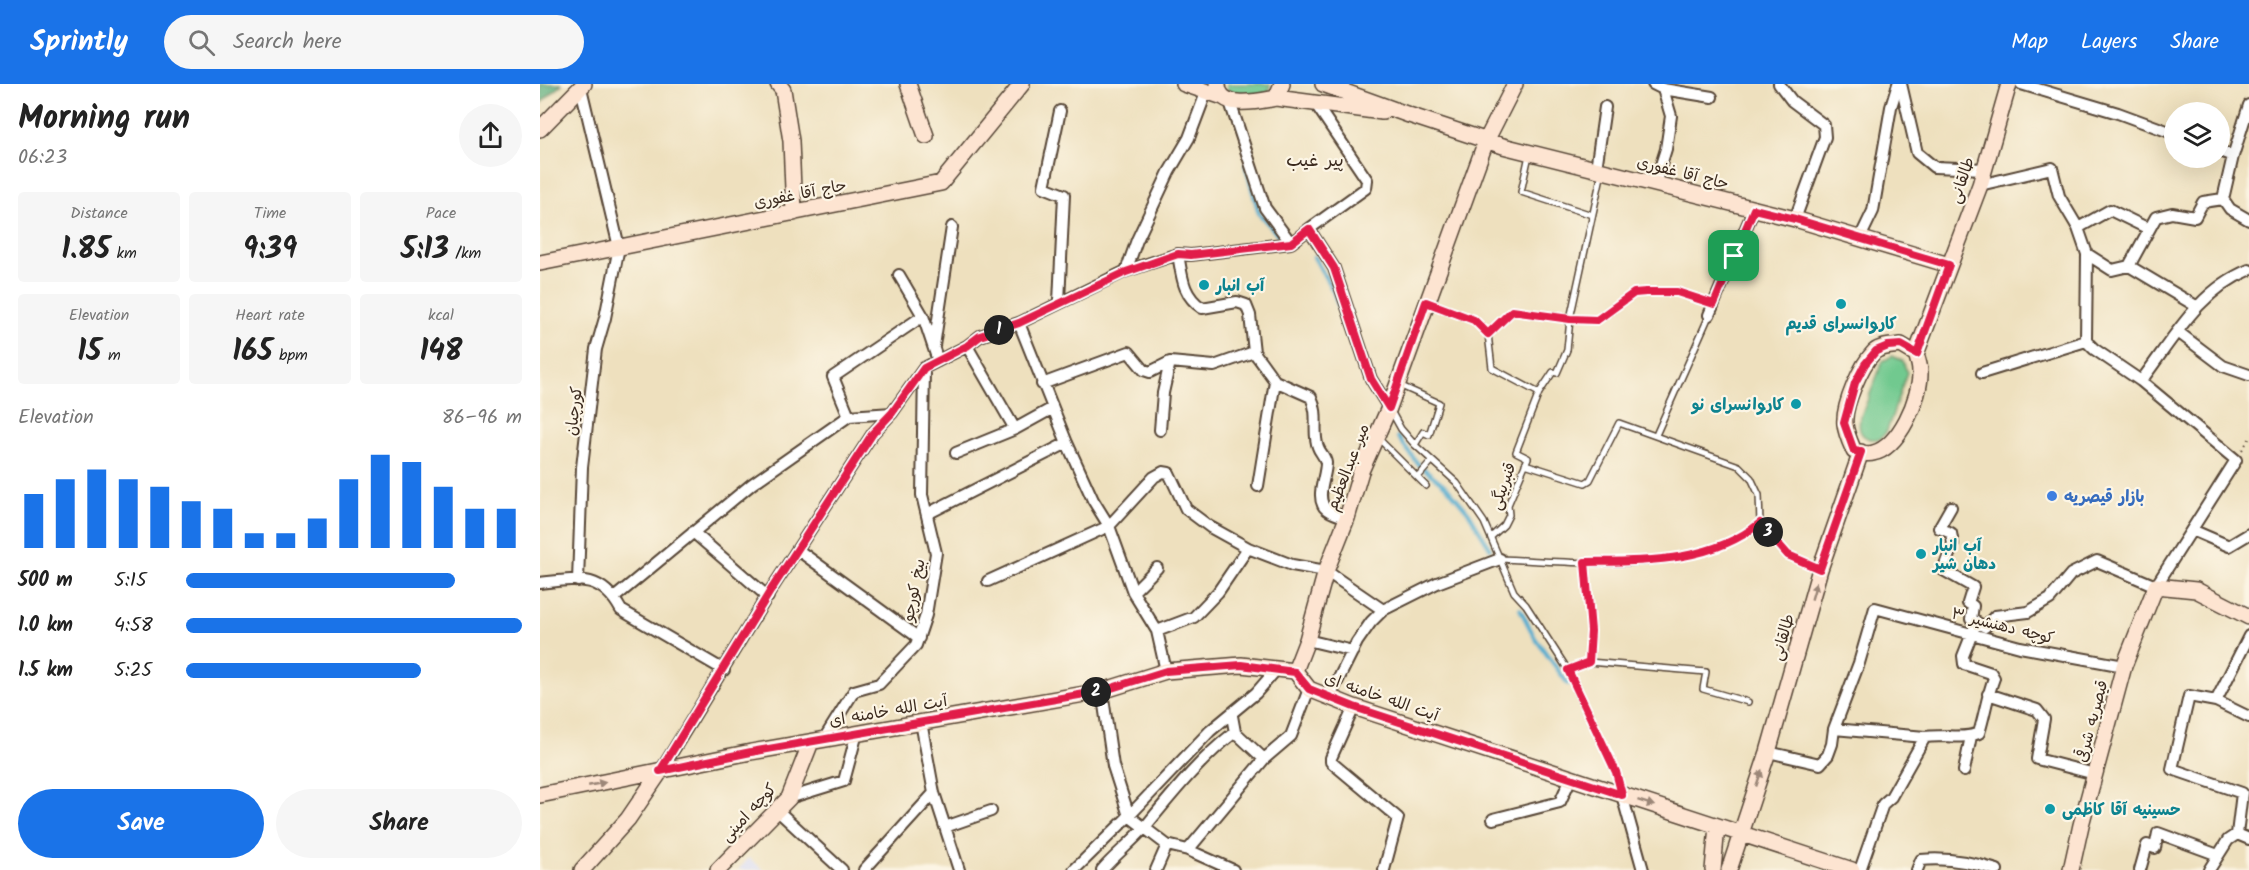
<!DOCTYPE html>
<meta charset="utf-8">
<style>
body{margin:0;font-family:Kalam,"Playpen Sans Arabic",sans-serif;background:#f6f6f6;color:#222;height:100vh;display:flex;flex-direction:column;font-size:22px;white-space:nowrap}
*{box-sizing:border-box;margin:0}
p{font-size:20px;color:#767676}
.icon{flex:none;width:33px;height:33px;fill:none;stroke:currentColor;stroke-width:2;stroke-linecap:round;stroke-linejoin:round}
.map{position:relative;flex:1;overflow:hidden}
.side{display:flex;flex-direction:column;background:#fff;width:540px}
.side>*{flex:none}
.buttons{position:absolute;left:1624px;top:18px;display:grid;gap:12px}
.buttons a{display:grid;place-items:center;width:66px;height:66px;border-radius:50%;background:#fff;box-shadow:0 6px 24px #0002;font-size:30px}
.pin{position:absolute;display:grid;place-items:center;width:51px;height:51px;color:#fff;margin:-26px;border-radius:12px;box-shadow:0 3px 9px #0006}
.km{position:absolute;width:30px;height:30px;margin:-15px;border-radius:50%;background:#222;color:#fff;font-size:16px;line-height:30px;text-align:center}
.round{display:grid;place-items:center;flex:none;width:63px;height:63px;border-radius:32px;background:#f6f6f6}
.head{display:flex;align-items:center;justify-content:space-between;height:102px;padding:0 18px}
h1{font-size:33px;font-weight:600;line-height:45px}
.figures{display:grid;grid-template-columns:repeat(3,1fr);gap:9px;height:102px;padding:6px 18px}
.figures div{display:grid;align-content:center;border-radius:6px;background:#f6f6f6;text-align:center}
.figures b{font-size:30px;font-weight:600}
.figures small{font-size:16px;font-weight:400}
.figures p{font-size:16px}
.chart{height:168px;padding:12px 18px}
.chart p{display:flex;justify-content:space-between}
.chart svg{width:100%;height:108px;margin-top:6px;stroke:#1a73e8;stroke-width:6}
.action{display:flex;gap:12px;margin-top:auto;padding:12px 18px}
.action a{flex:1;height:69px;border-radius:36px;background:#1a73e8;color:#fff;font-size:24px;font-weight:600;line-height:69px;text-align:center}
.action a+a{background:#f6f6f6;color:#222}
ul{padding:0 18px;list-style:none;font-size:20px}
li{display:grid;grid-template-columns:96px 72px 1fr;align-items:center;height:45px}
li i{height:15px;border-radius:8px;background:#1a73e8}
header{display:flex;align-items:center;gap:36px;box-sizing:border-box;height:84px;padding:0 30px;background:#1a73e8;color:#fff}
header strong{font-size:28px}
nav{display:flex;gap:33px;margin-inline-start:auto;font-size:21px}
.search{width:420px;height:54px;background:#f6f6f6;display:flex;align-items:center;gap:15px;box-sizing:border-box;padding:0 21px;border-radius:33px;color:#767676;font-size:22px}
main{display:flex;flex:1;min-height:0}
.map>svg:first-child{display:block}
.built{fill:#d3d9f9}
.green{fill:#71c98f;stroke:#567a56;stroke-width:1.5}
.forest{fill:#5cad7a;stroke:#4c6c4c;stroke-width:1.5}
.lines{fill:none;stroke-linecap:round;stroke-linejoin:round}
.stream{stroke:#51accf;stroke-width:4}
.lane-casing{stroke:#564536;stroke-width:8}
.street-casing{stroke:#564536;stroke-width:14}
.secondary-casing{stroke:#564536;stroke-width:18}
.path{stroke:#564536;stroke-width:2;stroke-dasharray:1.5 4.5;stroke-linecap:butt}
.lane{stroke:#fff;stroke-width:5}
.street{stroke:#fff;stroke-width:10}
.secondary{stroke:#fde4d1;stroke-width:15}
.oneway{fill:#9c8778}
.route-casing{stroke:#fff;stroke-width:12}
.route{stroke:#e11d48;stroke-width:8}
.culture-dot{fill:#0f9aa8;stroke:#fcf5e5;stroke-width:2}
.shop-dot{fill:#3f7fe0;stroke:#fcf5e5;stroke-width:2}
.labels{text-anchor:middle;stroke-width:4.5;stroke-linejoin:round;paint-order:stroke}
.street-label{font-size:16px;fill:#3b2a1e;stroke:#fcf5e5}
.culture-label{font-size:16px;font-weight:bold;fill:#0d838f;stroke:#fcf5e5;text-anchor:start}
.shop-label{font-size:16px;font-weight:bold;fill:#366cbe;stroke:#fcf5e5;text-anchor:start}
.neighbourhood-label{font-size:18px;fill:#3b2a1e;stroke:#fcf5e5}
</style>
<header>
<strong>Sprintly</strong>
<div class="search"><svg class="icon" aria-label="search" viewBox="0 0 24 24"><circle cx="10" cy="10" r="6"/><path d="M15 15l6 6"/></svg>Search here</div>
<nav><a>Map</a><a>Layers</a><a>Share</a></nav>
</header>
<main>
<section class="side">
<div class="head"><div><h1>Morning run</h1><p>06:23</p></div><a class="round"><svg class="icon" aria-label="share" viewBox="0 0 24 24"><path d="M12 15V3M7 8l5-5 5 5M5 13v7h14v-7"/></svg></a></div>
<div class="figures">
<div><p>Distance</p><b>1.85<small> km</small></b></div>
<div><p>Time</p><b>9:39</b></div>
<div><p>Pace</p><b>5:13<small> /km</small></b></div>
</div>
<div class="figures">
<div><p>Elevation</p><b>15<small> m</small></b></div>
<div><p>Heart rate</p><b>165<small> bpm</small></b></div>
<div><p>kcal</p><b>148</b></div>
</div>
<div class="chart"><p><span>Elevation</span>86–96 m</p>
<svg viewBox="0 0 160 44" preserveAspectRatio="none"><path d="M5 44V22M15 44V16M25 44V12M35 44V16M45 44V19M55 44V25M65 44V28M75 44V38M85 44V38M95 44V32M105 44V16M115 44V6M125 44V9M135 44V19M145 44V28M155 44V28"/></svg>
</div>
<ul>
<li><b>500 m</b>5:15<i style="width:80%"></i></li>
<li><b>1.0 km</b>4:58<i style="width:100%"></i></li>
<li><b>1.5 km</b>5:25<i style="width:70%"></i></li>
</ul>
<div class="action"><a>Save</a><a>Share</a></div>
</section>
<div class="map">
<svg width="1709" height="786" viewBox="0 0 1709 786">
<rect width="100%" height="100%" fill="#fcf5e5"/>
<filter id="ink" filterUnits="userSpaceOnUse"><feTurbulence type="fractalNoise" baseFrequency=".0167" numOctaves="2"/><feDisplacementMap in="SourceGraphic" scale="12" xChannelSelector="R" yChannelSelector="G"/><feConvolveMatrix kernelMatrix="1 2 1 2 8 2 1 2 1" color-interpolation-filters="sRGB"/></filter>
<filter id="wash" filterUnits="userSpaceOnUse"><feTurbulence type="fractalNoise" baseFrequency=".008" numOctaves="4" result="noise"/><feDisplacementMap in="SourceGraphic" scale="24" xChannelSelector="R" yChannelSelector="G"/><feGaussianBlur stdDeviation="1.35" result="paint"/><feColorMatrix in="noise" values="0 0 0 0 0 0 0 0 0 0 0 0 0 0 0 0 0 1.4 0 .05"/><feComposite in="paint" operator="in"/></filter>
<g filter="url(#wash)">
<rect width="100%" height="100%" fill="#eee0be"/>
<path class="built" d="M209 774 224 786H198Z"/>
<path class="green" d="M687 0H730L729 7C716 14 697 17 687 5Z
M1352 272 1363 277 1367 288 1347 347 1340 355C1325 357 1317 350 1320 335L1343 277Z"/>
<path class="forest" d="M0 0H22L0 20Z"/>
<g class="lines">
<path class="stream" d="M705 80 719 130 740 153
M774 173 793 207 818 277
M858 353 878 380 907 403 929 429 950 464
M980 525 995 554 1028 600"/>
</g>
</g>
<g filter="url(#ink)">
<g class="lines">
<defs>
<path id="lane" d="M989 71 981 108 1052 131
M890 219 934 236 948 250 952 284 999 309 976 368 988 374 968 421 969 431 964 441 951 453
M948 250 973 227 1030 235 1057 236 1094 209 1106 208H1137L1174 220
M859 301 899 319 889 351 883 348 875 361
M999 309 1013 288 1017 289 1027 266 1030 235 1062 88
M851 327 861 345 875 361 917 399 944 438 974 508 986 521 1028 586 1076 688 1081 707
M1116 351 1169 232
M838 354 886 402
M985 380 1045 399 1050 396 1079 339 1199 382 1211 394 1219 411 1220 439 1248 471 1279 484
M878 393 891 378
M960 475C1039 478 1156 492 1220 439
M1045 478 1051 547 1049 578
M1028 586 1049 578 1166 588 1163 605 1208 618"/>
<path id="street" d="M1113 0 1123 5 1131 32 1126 65 1115 100
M1239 0 1252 17 1284 41 1285 53 1255 135
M1361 0 1377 69 1394 83 1445 85
M1481 0 1578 29 1635 50
M1123 5 1172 13
M690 18 725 124 751 159 769 145 794 184 831 295 849 324
M1709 21 1693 72 1683 115 1690 125 1709 136
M1680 67 1693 72
M1056 85 1065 23
M1440 101 1512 84 1519 112 1538 144 1547 170 1546 257
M1538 144 1570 126 1609 145
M769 145 826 104 827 96 775 19
M1320 154 1333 127 1351 23 1358 0
M638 170C642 191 642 211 662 224L697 218 706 221 710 231 714 268
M1547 170 1572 186 1589 182 1656 222
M1589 182 1616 133 1632 129 1655 133 1663 118 1683 115
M586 187 597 156 629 88 649 54 666 9
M359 191 383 232
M519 218 524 111 504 103 520 27
M1169 231 1214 125
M479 239 527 359 553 416 569 442 593 508 617 547 626 587
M1638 248 1683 282 1709 291
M394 262 412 143
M427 262 475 345
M1442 289 1546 257
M1601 297C1633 255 1659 206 1709 186
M502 300 589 268 604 286 610 288 630 278 674 282 714 268 735 297 771 313C780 331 772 348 778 363 780 369 785 372 786 379 786 392 777 409 783 421 786 428 800 431 807 434
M309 332 293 293 383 232 398 277
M620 346 623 309 630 278
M416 369 475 345 513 324
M718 402 735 297
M1411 423 1399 444 1411 449 1413 460 1403 486 1433 503 1428 519 1433 522 1431 535 1445 543 1455 532 1488 528 1510 515 1531 490 1557 477 1616 502 1696 376 1601 297 1554 265 1546 257
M387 430 527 359
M1652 446 1689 462 1709 450
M153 448 228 513
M258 466 379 554
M38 497 42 383 56 265 65 234 79 163 41 4
M448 497 569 442 614 393 623 388 629 389 646 425 670 443 708 464 752 481 786 487 843 526
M0 499C37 495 61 489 81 526L184 586
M593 508 617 484
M74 514 212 400 309 332 352 329
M617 547 654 533 678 508 708 464
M1709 552 1676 617 1709 633
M767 556 813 567
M562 607 573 682 589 732 627 761 648 766 693 786
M1448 610 1497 626 1504 635 1497 675 1555 690
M790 612 817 558 831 538 843 526 897 499 960 475
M1676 617 1649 612 1632 685 1702 709 1697 750
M814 623 791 674V678L858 734 844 786
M381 638 394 709 419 786
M1294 645 1385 653C1403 650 1423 656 1439 649 1445 630 1447 612 1454 594L1451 589 1424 580 1423 572 1435 542
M695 648 724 675
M284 655 314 607 339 600 376 561 386 531 396 469 382 411 384 285
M1228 668 1280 680 1288 671 1292 660 1294 645 1319 579 1335 524 1480 563 1584 582
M1424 687 1431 652
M120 688 231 506 333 349 352 329 384 284 427 262 440 252 479 239 586 187 638 170 651 171 751 159
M1082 711 1103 786
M249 714 304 697 317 649
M237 726 302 786
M953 735 1020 718 1031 694
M405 743 451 727
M648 766 724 675 751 652 769 605
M324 786 394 709
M534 786 589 732 670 647 716 609 736 586
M562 786C575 771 592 758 605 743 633 709 660 675 695 648L692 632
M616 786 627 761
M1320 786 1343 720 1351 713 1385 653
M1377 786 1381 776C1407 773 1432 778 1457 786
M1600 786 1607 761 1615 764 1618 749 1678 771
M1669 786 1688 756 1697 750 1709 755"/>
<path id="secondary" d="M238 0 243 6 251 57 254 129
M368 0 386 52
M644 0 683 13
M678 0C678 27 719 17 736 14L842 28
M783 0 869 31 963 62 1255 135 1409 181
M736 14 742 0
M0 45 44 0
M0 179 401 99 482 0
M1361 261 1376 270C1378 276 1380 282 1380 288 1381 313 1359 364 1333 369 1327 371 1319 368 1314 367 1310 358 1306 350 1305 340 1303 322 1321 281 1334 268 1341 262 1352 262 1361 261Z
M1376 270 1440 101 1469 0
M755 587 767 556 786 487 807 434 821 387 849 324 946 57 975 0
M0 711 211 668 562 607 626 587 701 581 755 587 769 605 814 623 1312 786
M42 786 88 735 120 688
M178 786 249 714 271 658
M1173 786 1177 742
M1189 786 1228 668 1280 485 1321 368
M1531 786 1541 741 1584 582 1616 502 1656 506 1709 533"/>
</defs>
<use href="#lane" class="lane-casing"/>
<use href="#street" class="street-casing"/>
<use href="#secondary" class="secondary-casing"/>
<path class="path" d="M1702 366 1709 355"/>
<use href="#lane" class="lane"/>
<use href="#street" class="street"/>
<use href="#secondary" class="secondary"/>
</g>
<defs><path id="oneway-solid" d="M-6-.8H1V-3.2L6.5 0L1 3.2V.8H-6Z" transform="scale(1.5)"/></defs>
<g class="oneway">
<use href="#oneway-solid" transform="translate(1274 507) rotate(-74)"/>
<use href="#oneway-solid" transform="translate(1219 694) rotate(-71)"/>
<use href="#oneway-solid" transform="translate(57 700) rotate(-11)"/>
<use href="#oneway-solid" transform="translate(1106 719) rotate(18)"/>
</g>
</g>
<g class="lines" filter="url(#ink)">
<defs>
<path id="route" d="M1214 125 1255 135 1409 181 1377 270 1361 261 1348 262 1336 267 1325 280 1315 299 1304 339 1314 367 1321 368 1280 485 1248 471 1220 439C1171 479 1105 477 1045 478L1051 547 1049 578 1028 586 1076 688 1082 711 814 623 769 605 755 588 701 581 626 587 562 607 211 668 120 687 231 506 333 349 352 329 384 284 427 262 440 252 479 239 586 188 638 170 651 171 751 159 769 145 794 184 831 295 849 324 886 218 934 236 948 250 972 227 1030 235 1057 236 1094 209 1106 208H1137L1174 220Z"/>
</defs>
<use href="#route" class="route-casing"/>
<use href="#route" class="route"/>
</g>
<g class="culture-dot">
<circle cx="664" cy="201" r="6"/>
<circle cx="1301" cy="220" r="6"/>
<circle cx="1256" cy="320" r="6"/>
<circle cx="1381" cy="470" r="6"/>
<circle cx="1510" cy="725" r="6"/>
</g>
<circle class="shop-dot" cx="1512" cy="412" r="6"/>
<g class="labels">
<g class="street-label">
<text transform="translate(1143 88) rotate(14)" y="6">حاج آقا غفوری</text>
<text transform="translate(1421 96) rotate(-71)" y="6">طالقانی</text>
<text transform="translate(260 109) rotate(-11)" y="6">حاج آقا غفوری</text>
<text transform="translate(33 327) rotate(-83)" y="6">کورچیان</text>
<text transform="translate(807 383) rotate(-69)" y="6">میر عبدالعظیم</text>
<text transform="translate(962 402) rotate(-71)" y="6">قنبربیگی</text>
<text transform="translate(373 506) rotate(-79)" y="6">بیخ کورچو</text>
<text transform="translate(1463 541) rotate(14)" y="6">کوچه دهنشیر ۳</text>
<text transform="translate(1242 553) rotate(-74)" y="6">طالقانی</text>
<text transform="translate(842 612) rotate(19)" y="6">آیت الله خامنه ای</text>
<text transform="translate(348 626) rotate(-10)" y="6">آیت الله خامنه ای</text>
<text transform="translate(1551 637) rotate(-75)" y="6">قیصریه شرقی</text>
<text transform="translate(208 728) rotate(-47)" y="6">کوچه امینی</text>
</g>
<g class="culture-label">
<text x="676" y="207">آب انبار</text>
<text x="1301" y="245" text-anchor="middle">کاروانسرای قدیم</text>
<text x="1244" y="326" text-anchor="end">کاروانسرای نو</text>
<text x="1393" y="467">آب انبار<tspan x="1393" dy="18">دهان شیر</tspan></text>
<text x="1522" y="731">حسینیه آقا کاظمی</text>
</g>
<g class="shop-label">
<text x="1524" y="418">بازار قیصریه</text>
</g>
<g class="neighbourhood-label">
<text x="775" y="82">پیر غیب</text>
</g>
</g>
</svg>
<div class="buttons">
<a><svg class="icon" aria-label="layers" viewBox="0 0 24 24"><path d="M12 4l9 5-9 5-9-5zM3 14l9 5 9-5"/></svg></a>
</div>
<div class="pin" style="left:1194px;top:172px;background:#1e9e55"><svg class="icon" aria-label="arrive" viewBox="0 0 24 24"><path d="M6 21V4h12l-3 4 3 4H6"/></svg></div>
<b class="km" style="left:459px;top:246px">1</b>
<b class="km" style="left:556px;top:608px">2</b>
<b class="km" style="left:1228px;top:448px">3</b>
</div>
</main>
